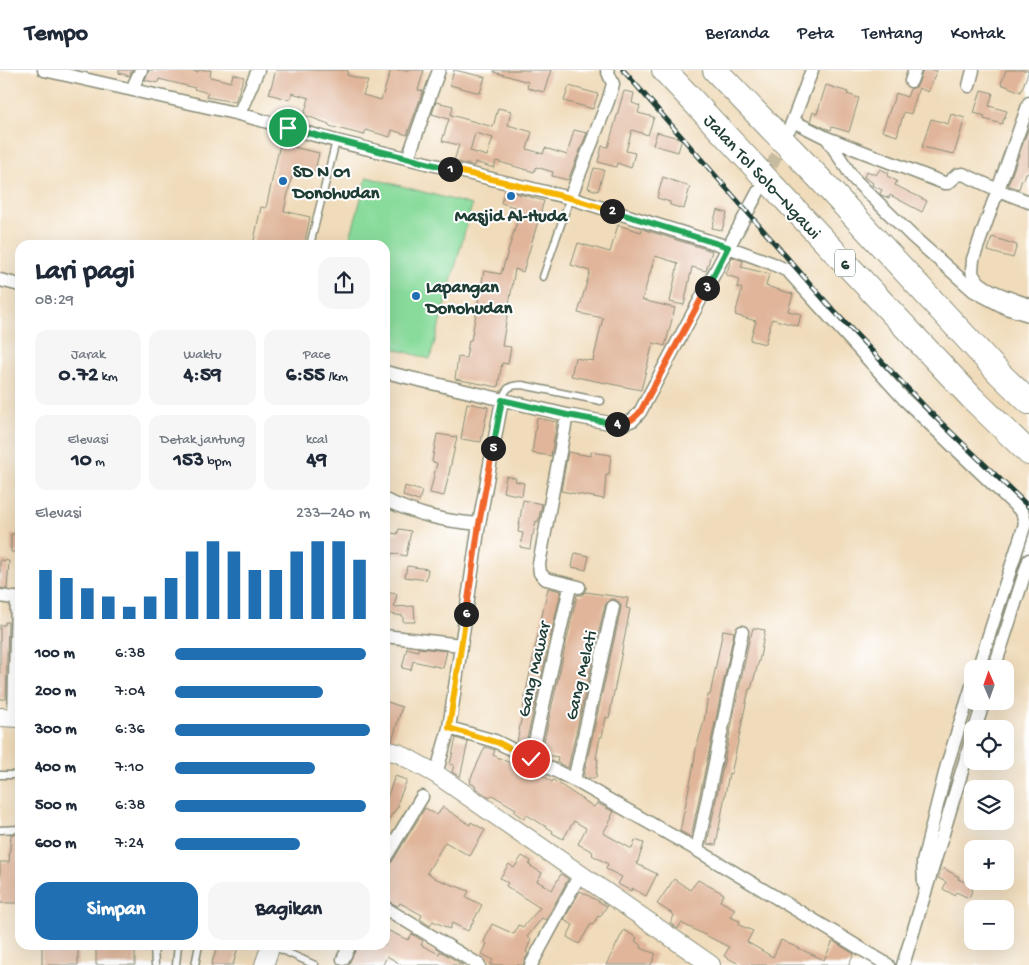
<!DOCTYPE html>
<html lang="id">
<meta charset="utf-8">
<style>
body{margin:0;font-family:"Gochi Hand",sans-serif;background:#f6f6f7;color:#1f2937;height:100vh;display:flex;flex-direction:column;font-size:19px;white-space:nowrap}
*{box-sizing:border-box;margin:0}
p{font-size:16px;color:#747a83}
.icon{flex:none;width:28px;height:28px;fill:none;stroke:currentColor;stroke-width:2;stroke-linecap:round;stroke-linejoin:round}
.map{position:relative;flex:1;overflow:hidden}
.sheet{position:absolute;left:15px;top:170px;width:375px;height:710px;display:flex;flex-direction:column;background:#fff;border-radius:15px;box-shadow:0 5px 20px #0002}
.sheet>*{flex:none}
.needle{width:32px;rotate:358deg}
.tools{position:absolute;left:964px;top:590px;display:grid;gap:10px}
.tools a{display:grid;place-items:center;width:50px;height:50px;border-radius:10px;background:#fff;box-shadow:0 5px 20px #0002;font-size:25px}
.pin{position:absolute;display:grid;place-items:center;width:42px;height:42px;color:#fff;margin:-21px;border:2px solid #fff;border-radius:50%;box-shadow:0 1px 5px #0007}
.km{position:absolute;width:25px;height:25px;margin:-12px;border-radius:50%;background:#222;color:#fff;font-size:14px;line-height:25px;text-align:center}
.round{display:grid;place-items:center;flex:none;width:52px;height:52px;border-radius:15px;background:#f6f6f7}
.head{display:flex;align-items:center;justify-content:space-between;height:85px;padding:0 20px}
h1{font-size:28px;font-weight:700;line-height:38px}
.stats{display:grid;grid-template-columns:repeat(3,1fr);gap:8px;height:85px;padding:5px 20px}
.stats div{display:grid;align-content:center;border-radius:12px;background:#f6f6f7;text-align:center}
.stats b{font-size:21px;font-weight:700}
.stats small{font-size:14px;font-weight:400}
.stats p{font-size:14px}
.chart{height:140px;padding:10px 20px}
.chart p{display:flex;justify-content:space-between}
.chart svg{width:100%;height:90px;margin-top:5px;stroke:#1f6fb2;stroke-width:6}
.primary-button{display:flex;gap:10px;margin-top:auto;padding:10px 20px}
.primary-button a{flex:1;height:58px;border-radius:15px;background:#1f6fb2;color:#fff;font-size:20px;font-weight:700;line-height:58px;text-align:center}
.primary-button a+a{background:#f6f6f7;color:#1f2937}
ul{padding:0 20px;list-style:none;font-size:16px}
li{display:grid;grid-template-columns:80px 60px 1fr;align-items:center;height:38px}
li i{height:12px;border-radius:6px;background:#1f6fb2}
header{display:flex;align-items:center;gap:30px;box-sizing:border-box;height:70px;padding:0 25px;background:#fff;border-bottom:1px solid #e0e1e3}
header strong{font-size:24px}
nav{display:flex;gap:28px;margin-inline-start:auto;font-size:18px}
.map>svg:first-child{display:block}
.green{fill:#89db9c;stroke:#548c68}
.building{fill:#e0b59a;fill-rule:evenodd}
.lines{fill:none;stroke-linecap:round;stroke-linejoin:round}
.street-tunnel{stroke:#c6bb9f;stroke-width:12;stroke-dasharray:12 6;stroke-linecap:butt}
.lane-casing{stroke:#888c77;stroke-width:9}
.street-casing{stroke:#888c77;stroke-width:15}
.secondary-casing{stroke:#888c77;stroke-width:20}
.highway-casing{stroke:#888c77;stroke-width:26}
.lane{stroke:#fff;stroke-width:6}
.street{stroke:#fff;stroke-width:12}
.secondary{stroke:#fff;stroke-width:18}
.highway{stroke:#fff;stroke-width:24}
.rail-casing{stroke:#1f3d34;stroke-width:5}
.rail{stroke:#fff;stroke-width:3;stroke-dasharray:9;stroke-linecap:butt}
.split-1-casing{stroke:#fff;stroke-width:10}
.split-2-casing{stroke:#fff;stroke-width:10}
.split-3-casing{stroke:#fff;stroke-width:10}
.split-4-casing{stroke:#fff;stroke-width:10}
.split-5-casing{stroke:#fff;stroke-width:10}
.split-6-casing{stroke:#fff;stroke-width:10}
.split-7-casing{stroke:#fff;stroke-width:10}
.split-8-casing{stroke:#fff;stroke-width:10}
.split-1{stroke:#22a559;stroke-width:6}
.split-2{stroke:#f5b400;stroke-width:6}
.split-3{stroke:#22a559;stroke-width:6}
.split-4{stroke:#f0652b;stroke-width:6}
.split-5{stroke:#22a559;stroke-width:6}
.split-6{stroke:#f0652b;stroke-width:6}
.split-7{stroke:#f5b400;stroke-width:6}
.split-8{stroke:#f5b400;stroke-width:6}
.poi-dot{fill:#1f6fb2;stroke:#fff;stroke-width:2}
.labels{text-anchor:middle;stroke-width:4;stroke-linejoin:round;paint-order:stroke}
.shield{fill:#fff;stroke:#627771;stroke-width:1}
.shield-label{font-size:16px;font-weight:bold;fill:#1f3d34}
.poi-label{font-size:18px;font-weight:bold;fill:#1f3d34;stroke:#fff;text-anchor:start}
.street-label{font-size:18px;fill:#1f3d34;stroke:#fff}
</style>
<header>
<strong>Tempo</strong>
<nav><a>Beranda</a><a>Peta</a><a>Tentang</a><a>Kontak</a></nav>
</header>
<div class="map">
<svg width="1029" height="895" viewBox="0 0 1029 895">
<rect width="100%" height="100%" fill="#fff"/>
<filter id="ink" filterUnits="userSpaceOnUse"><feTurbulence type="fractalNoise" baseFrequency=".02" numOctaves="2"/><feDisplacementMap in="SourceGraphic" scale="10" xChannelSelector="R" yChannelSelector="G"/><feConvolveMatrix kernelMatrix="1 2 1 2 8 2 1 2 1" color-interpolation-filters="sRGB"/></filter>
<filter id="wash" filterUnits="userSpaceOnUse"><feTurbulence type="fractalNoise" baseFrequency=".0096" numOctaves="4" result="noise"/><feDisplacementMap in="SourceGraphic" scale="20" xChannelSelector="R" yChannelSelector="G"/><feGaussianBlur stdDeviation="1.12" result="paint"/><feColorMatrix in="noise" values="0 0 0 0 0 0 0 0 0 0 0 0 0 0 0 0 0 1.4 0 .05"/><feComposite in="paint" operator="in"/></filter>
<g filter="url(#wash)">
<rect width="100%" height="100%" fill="#f0dbba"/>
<path class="green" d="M367 107 472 135 430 289 385 276V175H348Z"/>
<g id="blocks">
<path class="building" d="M119 0H132L129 6 119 3Z
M149 0H190L198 2 199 0H211L210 7 231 12 233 4 244 7 235 32 206 27 208 23 194 19 195 18 159 9 158 13 145 10Z
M276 0H348L347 5 368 11 363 25 381 30 391 0H424L418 20 423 21 407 65 392 60 390 67 366 60 364 65 329 56V54L304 45 309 28 292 23 290 30 269 24Z
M454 0 485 7 480 23 450 15Z
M494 0H551L544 22 527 18 528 12 494 2Z
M923 0H937L928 22 919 18 911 44 904 42 897 66 882 61 896 23 907 27 910 19 916 17 918 14Z
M1006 0H1029L1021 22 1001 14Z
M826 15 848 22 847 24 859 28 849 62 832 57 831 60 825 58 810 51 813 42 817 44Z
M569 16 598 24 593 39 564 31Z
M981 20 993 23 989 36 1007 41 1002 54 984 49 985 46 974 43Z
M624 21 634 23 632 33 640 36 638 43 654 47 648 65 632 60 626 81 635 83 631 98 617 93 616 97 598 92 602 76 608 77Z
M436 32 453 36 451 45 493 57 498 38 511 41 508 55 532 62 527 79 543 84 545 78 567 85 574 60 587 63 568 110 552 106 553 102 536 97 534 102 496 91 494 98 475 92 474 96 454 91 459 75 442 71 449 49 432 44ZM475 63 493 68 487 86 470 81Z
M951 44 965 48 954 84 922 77 931 49 948 54Z
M1029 57V104L1026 103 1024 110 1022 109 1019 119 1008 115Z
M657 62 682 69 678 82 653 75Z
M280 74 319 83 315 101 294 97 284 141 310 147 304 175H253L261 137 266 138Z
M594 98 604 100 598 121 588 118Z
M880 99 889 103 887 106 897 111 895 115 927 131 922 142 890 125 889 128 881 125 880 123 882 120 872 115 873 113 864 107 867 101 876 105Z
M663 107 690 117 684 139 670 135V132L657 128Z
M505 120 544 131 523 202 515 199 502 276 511 277 508 294 502 293 498 317 455 309 458 287 466 288 469 270H471L484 201 501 204 521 139 501 133Z
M717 140 727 143 722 160 712 158Z
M618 155 641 162 642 159 712 181 706 201 692 197 684 235 670 232 678 193 655 186 642 230 675 238 665 276 653 273 641 320 571 306 575 288 593 291 603 248 578 243 590 201 571 195 578 173 610 182Z
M992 167 1017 175 1013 188 988 181Z
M732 187 743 191 741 197 769 204 766 216 793 224 788 241 801 244 798 256 772 249 765 274 750 270 756 251 735 245 742 219 737 217 739 209 726 205Z
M467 333 488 337 481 372 461 369Z
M537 348 557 352 551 386 532 383Z
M437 364 457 367 444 426 430 423 437 393 432 392Z
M568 382 591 386V382L611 385 609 405H606L604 429 561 421Z
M506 406 516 408 515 411 524 413 522 426 503 422Z
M405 416 422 421 419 431 403 426Z
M523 430 542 434 538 452 536 451 533 465H532L530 479 520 477 523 463 518 462Z
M399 459 411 461 406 486 392 483 389 500 385 499V462L397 464Z
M11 464H20V482H11Z
M575 483 589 486 586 500 572 497Z
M0 490 9 491 7 519 0 518Z
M407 496 428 499 426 510 405 507Z
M548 518 561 521 525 677 517 673 526 621Z
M385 522 397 524 394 537 414 536 415 552H403V546L385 543Z
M585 522 628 528 626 538 630 539 609 648 606 647 602 667H600L596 689H598L596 708H586L584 706V704L621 539V534L615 529H610L605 535 568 698 557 692 558 687 541 684 577 525H582Z
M5 552H8L6 629H0V555H5Z
M753 558 765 560 760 587 751 619H749L739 667 731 704 729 703 716 775 707 774 750 566H751Z
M723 560 734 562 691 767 680 761 692 704 696 679 704 651 708 625H710Z
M407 578 418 581V578L447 581 443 598 413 591 411 600 402 598Z
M385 631 402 637 392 671 385 670Z
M456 668 468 672 460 707 452 702 454 695 450 694Z
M485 677 495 680 493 685 510 693 513 689 534 699 552 712 553 710 594 737 597 733 614 742 611 747 612 748 603 763 632 779 635 770 644 773 637 794 657 804 646 826 632 818 631 821 618 814 622 807 606 799 608 794 592 785 593 782 578 774 586 758 574 751 563 769 552 763 553 761 527 745 524 749 514 742 516 739 492 725 490 728 475 718 476 716 470 713 471 710H470Z
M395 706 407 710 397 734 399 735 385 754V733Z
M443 737 470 755 471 752 485 760 470 786 445 772 427 803 434 807V808L469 821 466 827 482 835 468 861 452 853 450 859 433 851 430 856 420 849 422 845 400 833 398 836 385 830 386 796 392 792 425 738 437 745Z
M11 764H20V833H0V792H9Z
M522 786 531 791 529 795 542 803 537 811 552 820 561 804 568 809 546 850 542 848 527 867 531 869 526 882 528 883 523 895H490L493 890 482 884 487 874 484 872 492 854 514 864 518 855 523 857 540 838 506 816 508 813 500 808 509 794 514 798Z
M943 798 959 807 958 809 974 816 969 828 956 822 954 825 943 819 946 812 938 808Z
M674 809 690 820 698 810 724 824 720 831 735 839 730 847 740 851 739 855 753 861 747 872 773 887 781 870 824 890 833 871 854 884 849 895H741L724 886 729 877 681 853 678 859 670 853 674 846 673 844 657 834Z
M580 821 607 836 600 847 598 846 593 855 591 854 579 874 567 867 573 855 564 850Z
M385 859 408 870 412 864 423 871 421 875 439 884 440 881 463 895H402L387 886 383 895H348L358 875H385Z
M624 860 637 868 635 871 642 876 641 878 656 884 651 895H606Z
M42 875H78V895H42Z
M96 875H135V895H96Z
M218 875H231L238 877 233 895H211Z"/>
</g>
</g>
<g filter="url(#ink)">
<use href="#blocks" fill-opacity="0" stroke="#888c77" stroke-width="1"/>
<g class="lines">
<path class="street-tunnel" d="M763 112 786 67"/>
<defs>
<path id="lane" d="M310 175 336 71
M543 207 570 128
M502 330C506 318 509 315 522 315L601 331
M0 705H20
M0 760 20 759
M154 875 155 895
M273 876 315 895
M176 895 178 875
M195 895 199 875"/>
<path id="street" d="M44 0 239 44 336 71 570 128 728 177 771 193 788 201 904 329 1022 442 1025 452 1024 457 978 599
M911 11 915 0
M969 16 973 0
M132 19 141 0
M1029 33 973 189C973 194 971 201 973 205 981 221 1014 229 1029 235
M239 44 258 0
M793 51 827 68 853 108 912 166 974 221 1006 238 1029 245
M790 58 812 0
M827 68 944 113H948L957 105 963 104 998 120 1029 132
M408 88 439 0
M570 128 608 31 613 14 607 0
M0 210 20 215
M385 302 567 345 615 354 625 353 633 350 640 342 758 122
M567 345 539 494 540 503 546 509 579 517
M385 430C419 445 442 451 479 454
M0 526 20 529
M385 566 461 575
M994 599 1029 490
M14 648 17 528
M449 658 495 671 574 710 697 780 888 895
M975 659 984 631
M531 689 570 517
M436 704 449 658 479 454 502 330
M574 710 613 537
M697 780 742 562
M385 788 422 727
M924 814 923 792 947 695 972 616
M385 838 479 895
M343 889 350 875
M531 895 580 804
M903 895 972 668"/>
<path id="secondary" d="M0 647 20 648
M385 680 398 683 436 704 711 895
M264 895 271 875"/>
<path id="highway" d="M664 0 972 328 1029 383
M715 0 818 107 1000 304 1029 332"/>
</defs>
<use href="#lane" class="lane-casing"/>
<use href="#street" class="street-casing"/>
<use href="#secondary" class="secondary-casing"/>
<use href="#highway" class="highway-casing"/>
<use href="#lane" class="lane"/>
<use href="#street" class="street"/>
<use href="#secondary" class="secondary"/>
<use href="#highway" class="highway"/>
<defs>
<path id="rail" d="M623 0 833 240 929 341 1029 437"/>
</defs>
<use href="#rail" class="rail-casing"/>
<use href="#rail" class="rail"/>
</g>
</g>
<g class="lines" filter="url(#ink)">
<defs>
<path id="split-1" d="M288 58 450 99"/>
<path id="split-2" d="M450 99 570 128 612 141"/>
<path id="split-3" d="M612 141 728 177 707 218"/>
<path id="split-4" d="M617 354C628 353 633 350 640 342L707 218"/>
<path id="split-5" d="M493 378 502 330 567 345 617 354"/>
<path id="split-6" d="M466 544 479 454 493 378"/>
<path id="split-7" d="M466 544 449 658 499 673"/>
<path id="split-8" d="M499 673 531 689"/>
</defs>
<use href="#split-1" class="split-1-casing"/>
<use href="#split-2" class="split-2-casing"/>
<use href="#split-3" class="split-3-casing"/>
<use href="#split-4" class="split-4-casing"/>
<use href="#split-5" class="split-5-casing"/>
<use href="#split-6" class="split-6-casing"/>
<use href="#split-7" class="split-7-casing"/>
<use href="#split-8" class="split-8-casing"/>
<use href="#split-1" class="split-1"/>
<use href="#split-2" class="split-2"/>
<use href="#split-3" class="split-3"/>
<use href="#split-4" class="split-4"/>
<use href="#split-5" class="split-5"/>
<use href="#split-6" class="split-6"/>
<use href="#split-7" class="split-7"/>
<use href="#split-8" class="split-8"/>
</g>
<g class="poi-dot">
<circle cx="283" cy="111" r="5"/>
<circle cx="511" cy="126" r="5"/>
<circle cx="416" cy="226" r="5"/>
</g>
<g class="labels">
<rect class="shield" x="835" y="179.5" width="20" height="27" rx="4"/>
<g class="shield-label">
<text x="845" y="199">6</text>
</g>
<g class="poi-label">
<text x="293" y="107">SD N 01<tspan x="293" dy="21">Donohudan</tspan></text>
<text x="511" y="151" text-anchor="middle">Masjid Al-Huda</text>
<text x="426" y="222">Lapangan<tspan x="426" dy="21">Donohudan</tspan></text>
</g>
<g class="street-label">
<text transform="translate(763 106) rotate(47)" y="6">Jalan Tol Solo–Ngawi</text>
<text transform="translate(533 599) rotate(-77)" y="6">Gang Mawar</text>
<text transform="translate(580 605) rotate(-77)" y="6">Gang Melati</text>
</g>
</g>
</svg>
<div class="tools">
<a><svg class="needle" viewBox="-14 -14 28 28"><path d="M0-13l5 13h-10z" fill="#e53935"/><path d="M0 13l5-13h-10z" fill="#747a83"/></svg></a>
<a><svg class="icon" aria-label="locate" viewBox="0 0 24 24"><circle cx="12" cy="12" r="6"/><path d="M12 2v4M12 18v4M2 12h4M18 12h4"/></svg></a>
<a><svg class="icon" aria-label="layers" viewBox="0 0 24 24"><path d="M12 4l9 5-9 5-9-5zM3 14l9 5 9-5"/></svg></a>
<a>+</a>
<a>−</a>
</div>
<div class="pin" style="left:288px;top:58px;background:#1e9e55"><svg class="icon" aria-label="arrive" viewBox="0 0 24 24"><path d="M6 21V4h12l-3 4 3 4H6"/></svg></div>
<div class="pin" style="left:531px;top:689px;background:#d93025"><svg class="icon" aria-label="check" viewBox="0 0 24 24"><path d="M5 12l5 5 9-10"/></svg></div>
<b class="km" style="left:450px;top:99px">1</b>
<b class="km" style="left:612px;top:141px">2</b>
<b class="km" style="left:707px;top:218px">3</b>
<b class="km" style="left:617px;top:354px">4</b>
<b class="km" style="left:493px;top:378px">5</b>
<b class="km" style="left:466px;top:544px">6</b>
<section class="sheet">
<div class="head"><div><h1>Lari pagi</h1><p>08:29</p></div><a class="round"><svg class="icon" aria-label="share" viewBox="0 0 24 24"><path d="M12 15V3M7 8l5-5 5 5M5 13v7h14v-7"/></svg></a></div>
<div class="stats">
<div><p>Jarak</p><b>0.72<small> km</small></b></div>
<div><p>Waktu</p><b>4:59</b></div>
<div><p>Pace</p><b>6:55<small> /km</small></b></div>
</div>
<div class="stats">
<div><p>Elevasi</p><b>10<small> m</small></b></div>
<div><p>Detak jantung</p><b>153<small> bpm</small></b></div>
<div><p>kcal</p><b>49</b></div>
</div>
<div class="chart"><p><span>Elevasi</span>233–240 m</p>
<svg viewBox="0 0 160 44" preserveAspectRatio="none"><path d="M5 44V20M15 44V24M25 44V29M35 44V33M45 44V38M55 44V33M65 44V24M75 44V11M85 44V6M95 44V11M105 44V20M115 44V20M125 44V11M135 44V6M145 44V6M155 44V15"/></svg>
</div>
<ul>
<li><b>100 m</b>6:38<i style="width:98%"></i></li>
<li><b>200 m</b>7:04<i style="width:76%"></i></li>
<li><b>300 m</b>6:36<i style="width:100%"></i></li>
<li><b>400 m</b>7:10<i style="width:72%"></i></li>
<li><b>500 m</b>6:38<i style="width:98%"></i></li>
<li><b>600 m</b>7:24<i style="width:64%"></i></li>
</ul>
<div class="primary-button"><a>Simpan</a><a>Bagikan</a></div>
</section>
</div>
